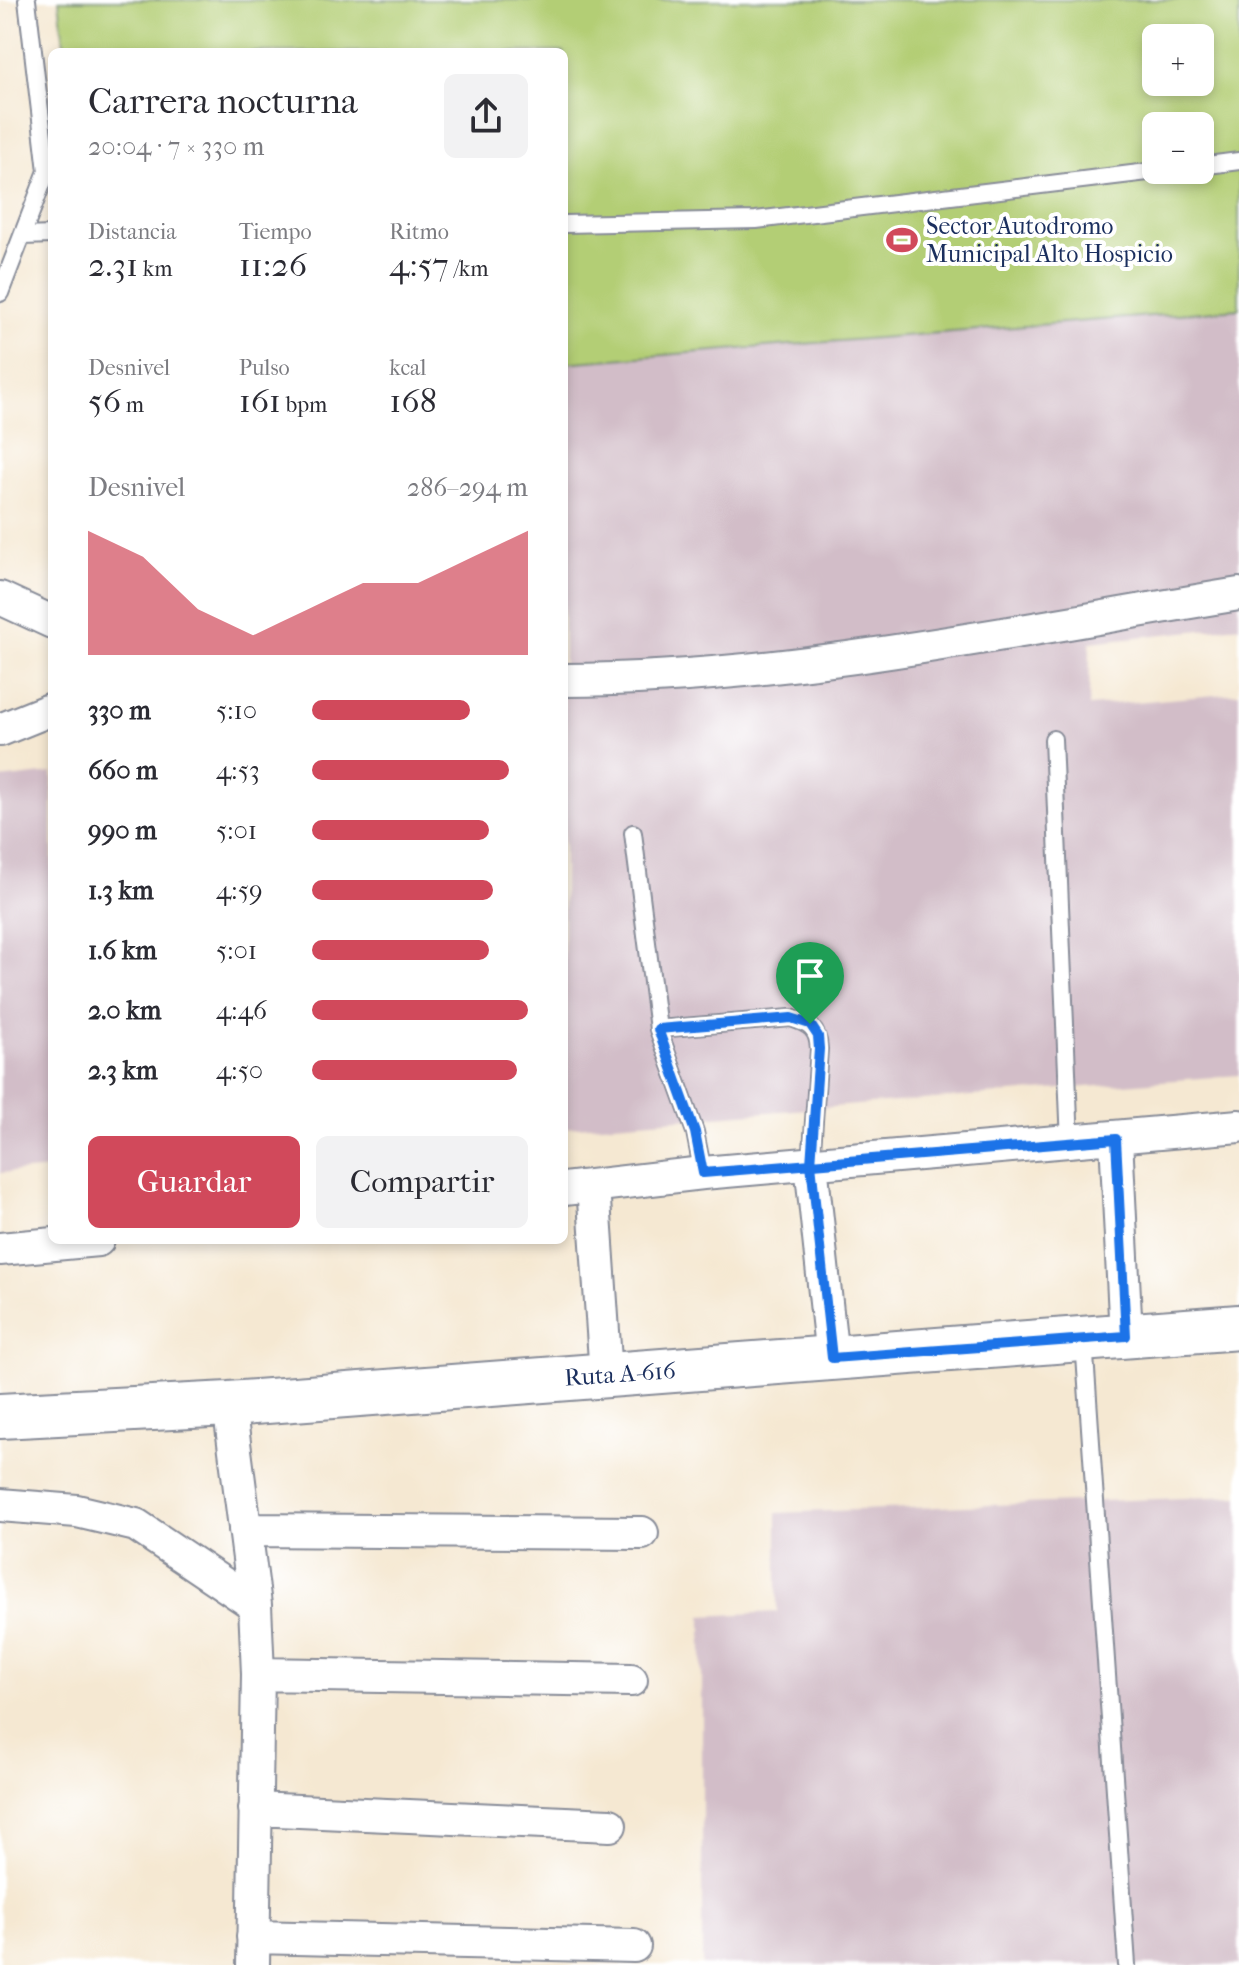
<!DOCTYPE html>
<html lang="es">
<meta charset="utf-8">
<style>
body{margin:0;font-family:"IM FELL French Canon",serif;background:#f2f2f3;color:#2b2b33;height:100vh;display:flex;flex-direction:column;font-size:30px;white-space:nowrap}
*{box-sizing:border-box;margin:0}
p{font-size:26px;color:#7c7c81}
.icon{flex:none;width:44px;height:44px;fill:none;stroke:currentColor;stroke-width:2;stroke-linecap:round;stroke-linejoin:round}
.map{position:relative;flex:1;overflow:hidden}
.details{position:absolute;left:48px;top:48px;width:520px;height:1196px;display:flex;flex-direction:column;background:#fff;border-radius:12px;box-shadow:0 4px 12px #0003}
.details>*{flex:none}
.buttons{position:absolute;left:1142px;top:24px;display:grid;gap:16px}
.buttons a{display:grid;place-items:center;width:72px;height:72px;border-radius:12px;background:#fff;box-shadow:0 4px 12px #0003;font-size:40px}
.pin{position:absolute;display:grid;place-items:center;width:68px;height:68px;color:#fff;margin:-82px -34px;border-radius:50% 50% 50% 0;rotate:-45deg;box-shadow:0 0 8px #0007}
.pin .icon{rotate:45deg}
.round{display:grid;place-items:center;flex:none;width:84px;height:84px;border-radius:12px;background:#f2f2f3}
.summary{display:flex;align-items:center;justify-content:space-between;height:136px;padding:0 40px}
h1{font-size:36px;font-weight:600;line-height:60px}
.metrics{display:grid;grid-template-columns:repeat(3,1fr);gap:12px;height:136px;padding:8px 40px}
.metrics div{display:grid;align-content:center}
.metrics b{font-size:34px;font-weight:600}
.metrics small{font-size:22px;font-weight:400}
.metrics p{font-size:22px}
.chart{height:224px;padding:16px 40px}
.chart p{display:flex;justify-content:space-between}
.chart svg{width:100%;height:144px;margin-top:8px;fill:#d1495b;opacity:.7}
.primary-button{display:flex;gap:16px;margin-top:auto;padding:16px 40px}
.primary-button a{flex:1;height:92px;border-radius:12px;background:#d1495b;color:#fff;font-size:32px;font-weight:600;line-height:92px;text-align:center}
.primary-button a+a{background:#f2f2f3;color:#2b2b33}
ul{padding:0 40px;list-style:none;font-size:26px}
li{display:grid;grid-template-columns:128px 96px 1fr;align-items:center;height:60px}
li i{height:20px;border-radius:10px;background:#d1495b}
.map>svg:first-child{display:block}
.industrial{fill:#d2bdc8}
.green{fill:#b3ce74;stroke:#677e69;stroke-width:2;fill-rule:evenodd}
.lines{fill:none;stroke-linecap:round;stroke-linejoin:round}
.service-casing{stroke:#888c98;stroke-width:20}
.minor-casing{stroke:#888c98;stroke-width:36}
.secondary-casing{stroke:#888c98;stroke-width:48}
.service{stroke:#fff;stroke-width:16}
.minor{stroke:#fff;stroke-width:32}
.secondary{stroke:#fff;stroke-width:44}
.route-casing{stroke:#fff;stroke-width:16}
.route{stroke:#1a73e8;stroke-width:10}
.labels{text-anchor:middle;stroke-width:8;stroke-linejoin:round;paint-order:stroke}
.poi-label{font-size:24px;fill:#1b2f5e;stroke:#fff;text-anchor:start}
.street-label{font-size:24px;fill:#1b2f5e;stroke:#fff}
</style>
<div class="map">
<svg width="1239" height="1965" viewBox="0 0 1239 1965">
<rect width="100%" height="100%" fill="#fff"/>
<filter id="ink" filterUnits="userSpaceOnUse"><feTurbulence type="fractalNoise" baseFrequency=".0125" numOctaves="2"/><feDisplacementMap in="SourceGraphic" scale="16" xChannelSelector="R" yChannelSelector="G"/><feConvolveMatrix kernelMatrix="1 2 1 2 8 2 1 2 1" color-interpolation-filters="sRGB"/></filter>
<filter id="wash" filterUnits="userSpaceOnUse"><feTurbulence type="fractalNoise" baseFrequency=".006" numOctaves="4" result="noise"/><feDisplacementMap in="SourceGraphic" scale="32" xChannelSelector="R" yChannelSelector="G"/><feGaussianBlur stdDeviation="1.8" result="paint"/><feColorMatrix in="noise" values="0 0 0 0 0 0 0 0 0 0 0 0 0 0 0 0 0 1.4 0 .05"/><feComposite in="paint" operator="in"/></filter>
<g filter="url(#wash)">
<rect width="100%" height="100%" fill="#f5e8d2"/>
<path class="industrial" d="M1239 309V626L1090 642 1089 706 1239 693V1075L564 1128V363Z
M52 773V1169L0 1173V779Z
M1239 1496V1965H702V1616L777 1612V1513Z"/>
<path class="green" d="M59 0H1239V309L564 363V52H65ZM1156 38H1200V82H1156ZM1156 126H1200V170H1156Z"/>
</g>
<g filter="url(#ink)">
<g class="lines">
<defs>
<path id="service" d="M1200 166 1239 161
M564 224 756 220 1164 170
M23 236 52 235
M0 293 47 171 27 0
M1053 739 1070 1143
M633 833 658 1029 695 1132 703 1173
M658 1029 791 1018C809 1024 818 1028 819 1049L811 1164
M1084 1341 1127 1965"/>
<path id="minor" d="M0 598 52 622
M564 680C790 679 1016 630 1239 594
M0 730 52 709
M1116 1139 1126 1336
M811 1164 832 1358
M593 1186 606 1375
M564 1189 703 1173 1239 1126
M0 1249 98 1240
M229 1404 255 1605 258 1674 253 1965
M0 1505 77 1511 136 1525 255 1605
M245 1530 642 1533
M258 1674 631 1680
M255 1809 610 1825
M253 1937 634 1946"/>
<path id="secondary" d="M0 1416 229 1404 1239 1327"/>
</defs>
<use href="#service" class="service-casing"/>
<use href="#minor" class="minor-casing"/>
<use href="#secondary" class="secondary-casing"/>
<use href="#service" class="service"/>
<use href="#minor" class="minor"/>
<use href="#secondary" class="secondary"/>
</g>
</g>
<g class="lines" filter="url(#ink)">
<defs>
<path id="route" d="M810 1024 818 1036 819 1049 811 1164 832 1358 1126 1336 1116 1139C978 1151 840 1162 703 1173L695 1132 658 1029 791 1018 810 1024"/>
</defs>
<use href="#route" class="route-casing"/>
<use href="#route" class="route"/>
</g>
<defs>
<symbol id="stadium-bare" viewBox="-9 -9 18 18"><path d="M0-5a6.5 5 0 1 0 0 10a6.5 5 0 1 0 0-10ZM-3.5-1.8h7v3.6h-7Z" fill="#d1495b" stroke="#fff" stroke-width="2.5" paint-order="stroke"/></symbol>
</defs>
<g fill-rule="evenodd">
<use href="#stadium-bare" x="880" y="218" width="44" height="44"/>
</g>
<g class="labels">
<g class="poi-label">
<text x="926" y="234">Sector Autodromo<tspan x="926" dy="28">Municipal Alto Hospicio</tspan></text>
</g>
<g class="street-label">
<text transform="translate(620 1374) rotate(-4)" y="8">Ruta A-616</text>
</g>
</g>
</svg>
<div class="buttons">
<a>+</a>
<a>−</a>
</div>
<div class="pin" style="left:810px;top:1024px;background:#1e9e55"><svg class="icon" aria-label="arrive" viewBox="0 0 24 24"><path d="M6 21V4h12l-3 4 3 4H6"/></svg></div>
<section class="details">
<div class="summary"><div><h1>Carrera nocturna</h1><p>20:04 · 7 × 330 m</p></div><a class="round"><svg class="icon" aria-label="share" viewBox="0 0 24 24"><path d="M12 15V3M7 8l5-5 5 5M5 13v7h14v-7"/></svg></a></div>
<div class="metrics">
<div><p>Distancia</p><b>2.31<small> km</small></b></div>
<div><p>Tiempo</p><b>11:26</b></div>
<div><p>Ritmo</p><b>4:57<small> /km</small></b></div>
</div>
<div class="metrics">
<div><p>Desnivel</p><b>56<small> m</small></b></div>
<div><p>Pulso</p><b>161<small> bpm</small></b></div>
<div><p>kcal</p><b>168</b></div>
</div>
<div class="chart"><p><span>Desnivel</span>286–294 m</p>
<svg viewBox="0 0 160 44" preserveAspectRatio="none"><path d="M0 44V6L10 10L20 14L30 22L40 30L50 34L60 38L70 34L80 30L90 26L100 22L110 22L120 22L130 18L140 14L150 10L160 6V44z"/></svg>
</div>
<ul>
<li><b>330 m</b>5:10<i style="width:73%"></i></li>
<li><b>660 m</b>4:53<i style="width:91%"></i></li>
<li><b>990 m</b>5:01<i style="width:82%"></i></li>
<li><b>1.3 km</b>4:59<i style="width:84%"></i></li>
<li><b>1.6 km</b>5:01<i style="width:82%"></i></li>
<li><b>2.0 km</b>4:46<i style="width:100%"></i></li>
<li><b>2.3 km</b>4:50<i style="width:95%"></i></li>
</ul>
<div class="primary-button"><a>Guardar</a><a>Compartir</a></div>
</section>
</div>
